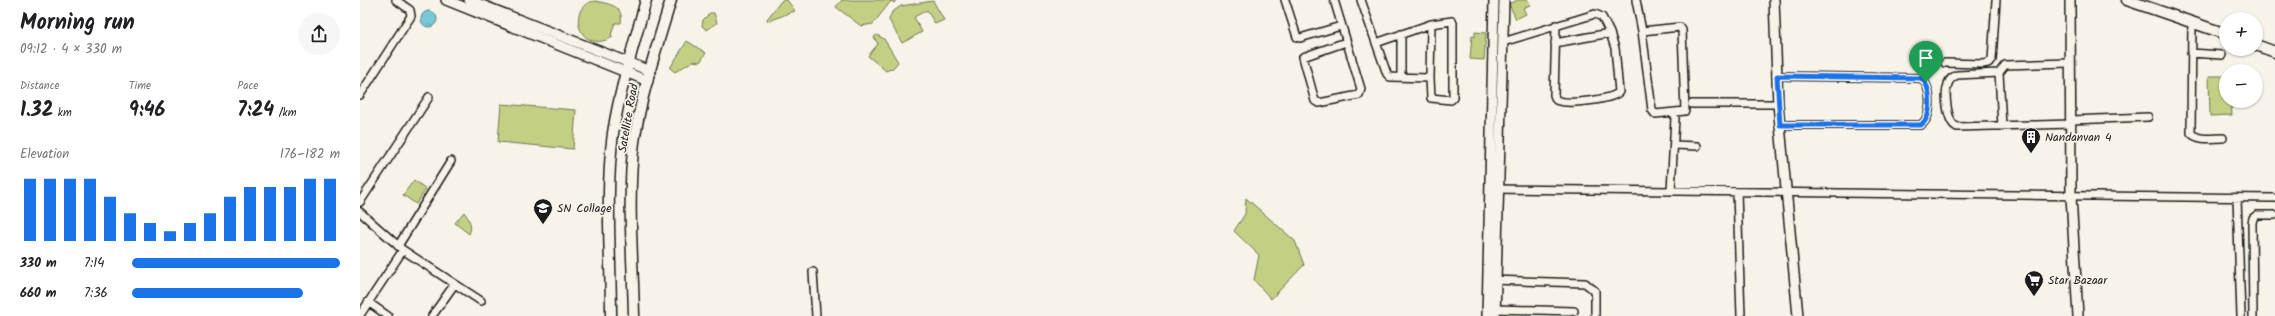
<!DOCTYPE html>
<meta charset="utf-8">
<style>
body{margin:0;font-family:Kalam,sans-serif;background:#f6f6f6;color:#202124;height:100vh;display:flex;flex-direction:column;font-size:15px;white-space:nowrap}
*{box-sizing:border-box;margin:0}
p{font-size:13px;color:#757577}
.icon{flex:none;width:22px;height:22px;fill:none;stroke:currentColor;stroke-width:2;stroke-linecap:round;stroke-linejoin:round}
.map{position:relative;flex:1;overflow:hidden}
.drawer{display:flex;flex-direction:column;background:#fff;width:360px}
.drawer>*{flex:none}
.tools{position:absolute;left:1859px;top:12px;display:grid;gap:8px}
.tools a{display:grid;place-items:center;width:44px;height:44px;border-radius:50%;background:#fff;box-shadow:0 1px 3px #0004;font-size:20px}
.pin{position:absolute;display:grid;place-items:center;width:34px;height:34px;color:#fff;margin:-41px -17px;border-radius:50% 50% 50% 0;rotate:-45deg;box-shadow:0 0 4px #0007}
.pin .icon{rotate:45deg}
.round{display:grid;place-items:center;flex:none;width:42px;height:42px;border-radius:21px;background:#f6f6f6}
.summary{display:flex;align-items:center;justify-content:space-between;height:68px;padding:0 20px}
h1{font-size:22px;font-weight:700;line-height:30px}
.metrics{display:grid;grid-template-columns:repeat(3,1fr);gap:6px;height:68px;padding:4px 20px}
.metrics div{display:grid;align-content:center}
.metrics b{font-size:20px;font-weight:700}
.metrics small{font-size:11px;font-weight:400}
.metrics p{font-size:11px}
.chart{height:112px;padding:8px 20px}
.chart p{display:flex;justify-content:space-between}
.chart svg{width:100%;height:72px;margin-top:4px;stroke:#1a73e8;stroke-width:6}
ul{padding:0 20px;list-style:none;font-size:13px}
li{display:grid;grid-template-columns:64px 48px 1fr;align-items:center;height:30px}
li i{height:10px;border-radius:5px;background:#1a73e8}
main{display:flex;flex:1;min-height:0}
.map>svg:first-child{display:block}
.grass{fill:#c3d084;stroke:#707650}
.water{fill:url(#water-ripples);stroke:#54838d}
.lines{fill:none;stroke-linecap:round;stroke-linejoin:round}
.minor-casing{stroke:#1c1c1c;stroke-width:10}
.tertiary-casing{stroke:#1c1c1c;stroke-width:12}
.secondary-casing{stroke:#1c1c1c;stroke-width:13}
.minor{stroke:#f7f3e8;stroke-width:7}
.tertiary{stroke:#f7f3e8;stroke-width:9}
.secondary{stroke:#f7f3e8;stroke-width:10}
.route-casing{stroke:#fff;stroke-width:8}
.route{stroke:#1a73e8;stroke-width:5}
.labels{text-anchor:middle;stroke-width:3.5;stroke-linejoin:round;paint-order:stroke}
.street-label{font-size:12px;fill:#1c1c1c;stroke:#f7f3e8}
.poi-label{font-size:12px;fill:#1c1c1c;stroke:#f7f3e8;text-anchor:start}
</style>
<main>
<section class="drawer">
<div class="summary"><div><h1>Morning run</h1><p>09:12 · 4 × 330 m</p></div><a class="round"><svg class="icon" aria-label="share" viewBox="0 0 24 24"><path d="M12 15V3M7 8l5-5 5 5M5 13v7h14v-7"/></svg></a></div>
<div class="metrics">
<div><p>Distance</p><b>1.32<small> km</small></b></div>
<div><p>Time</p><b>9:46</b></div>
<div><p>Pace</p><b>7:24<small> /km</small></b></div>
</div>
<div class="chart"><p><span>Elevation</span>176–182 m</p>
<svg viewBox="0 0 160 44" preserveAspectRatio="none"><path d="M5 44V6M15 44V6M25 44V6M35 44V6M45 44V17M55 44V27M65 44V33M75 44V38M85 44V33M95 44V27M105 44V17M115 44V11M125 44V11M135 44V11M145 44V6M155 44V6"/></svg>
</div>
<ul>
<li><b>330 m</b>7:14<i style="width:100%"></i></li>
<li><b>660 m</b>7:36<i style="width:82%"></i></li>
</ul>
</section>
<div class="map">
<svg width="1915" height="316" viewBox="0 0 1915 316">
<defs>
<pattern id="water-ripples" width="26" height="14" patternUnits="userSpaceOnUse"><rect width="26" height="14" fill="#7ac7d8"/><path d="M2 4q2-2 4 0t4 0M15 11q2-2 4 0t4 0" fill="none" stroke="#69aab9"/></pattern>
</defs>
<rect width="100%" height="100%" fill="#f7f3e8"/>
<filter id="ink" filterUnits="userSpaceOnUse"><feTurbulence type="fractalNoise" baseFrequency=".025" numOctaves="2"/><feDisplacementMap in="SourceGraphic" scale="8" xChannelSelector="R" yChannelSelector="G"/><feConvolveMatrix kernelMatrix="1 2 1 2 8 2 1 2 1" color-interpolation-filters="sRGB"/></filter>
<g filter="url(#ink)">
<path class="grass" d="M422 0H427L435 11 408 21 407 19Z
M482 0H536L534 3 531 1 513 24 501 26 476 7Z
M1158 0H1168L1170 5 1163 8 1166 14 1156 19 1149 4Z
M235 1C249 4 264 5 261 23H255L251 35 253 37C217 57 206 4 235 1Z
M573 1 584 20 575 24 567 10 554 17 562 32 542 43 529 20 532 12 541 6Z
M350 13H354L357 23 347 30 342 26 343 20Z
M1115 32 1126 33 1124 60 1110 59 1112 36 1115 37Z
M517 35 524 39 538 62 533 68 526 71 508 56 518 44 514 37Z
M327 41 346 53 340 62 333 61 315 72 310 68Z
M1849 76H1866V101H1871L1872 115 1850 116Z
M141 104 216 110 213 149 138 142Z
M54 180 66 189 56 204 43 195Z
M886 198 935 241 944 265 911 299 894 280 899 255 874 231 885 214Z
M104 212C109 219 113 226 109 234L95 223Z"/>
<path class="water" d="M61 19a8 8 0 1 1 16 0a8 8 0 1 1-16 0Z"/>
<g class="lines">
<defs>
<path id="minor" d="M925 0 937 37 940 38 981 26
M974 0 1001 89 999 95 959 103 955 101 943 57 986 42
M1001 0 1027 74 1030 77 1070 78 1071 24
M1276 0 1282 31 1292 110 1295 114 1325 111 1322 30 1320 27 1282 31
M1832 21 1831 133C1838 141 1853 138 1863 138
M1041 34V77
M1143 42 1235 14 1242 17 1250 33
M1016 43 1071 24 1092 21 1093 23V98L1091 100 1071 98 1070 78
M1195 43 1250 33 1255 48 1259 92C1251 100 1207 105 1196 100L1194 95 1196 25
M1831 53 1862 55
M1585 63 1623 64 1628 63 1632 60 1636 0
M1639 73 1597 75C1593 77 1589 79 1588 84 1584 94 1587 123 1597 127L1711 124
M1417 76 1561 78C1572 87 1573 116 1561 125H1420
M0 95 51 16 50 10 36 0
M1332 104H1418
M1711 120 1788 117
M1642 126 1639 73 1645 65 1709 63
M1314 145 1337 146
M1135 189 1915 198
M1311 191 1315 118
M1377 192 1381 316
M1877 198 1881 316
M0 202 69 97
M0 212 43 250 0 315
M38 246 91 161
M43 250 121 301
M453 272 456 316
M1131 280 1225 283 1235 291V316
M8 302 28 316
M1135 309 1214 311
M72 316 94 285
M1893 316 1892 223 1893 218 1897 215H1915"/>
<path id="tertiary" d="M86 0 288 81
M109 0 290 71
M1414 0 1418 104 1438 316
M1710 0 1711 196 1718 316
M1127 316 1134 0
M1135 316 1144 0"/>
<path id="secondary" d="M1767 0 1866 34
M1896 45 1915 52
M251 316C251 256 245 193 253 133 260 88 274 44 286 0
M274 316C273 261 267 196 274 142 281 94 297 46 311 0"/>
</defs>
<use href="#minor" class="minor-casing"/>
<use href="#tertiary" class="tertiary-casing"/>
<use href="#secondary" class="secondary-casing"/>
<use href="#minor" class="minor"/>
<use href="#tertiary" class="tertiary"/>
<use href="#secondary" class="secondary"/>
</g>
</g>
<g class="lines" filter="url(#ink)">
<defs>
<path id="route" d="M1417 76 1561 78C1572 87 1573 116 1561 125H1420Z"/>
</defs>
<use href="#route" class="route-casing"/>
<use href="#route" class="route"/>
</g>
<defs>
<symbol id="building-pin" viewBox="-11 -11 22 30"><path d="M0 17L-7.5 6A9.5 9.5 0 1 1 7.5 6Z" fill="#1c1c1c" stroke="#f7f3e8"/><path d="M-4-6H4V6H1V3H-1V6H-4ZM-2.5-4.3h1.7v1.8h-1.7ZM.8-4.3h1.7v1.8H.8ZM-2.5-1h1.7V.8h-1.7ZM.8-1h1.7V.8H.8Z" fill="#fff"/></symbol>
<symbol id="university-pin" viewBox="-11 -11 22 30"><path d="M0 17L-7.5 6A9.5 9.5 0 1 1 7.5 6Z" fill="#1c1c1c" stroke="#f7f3e8"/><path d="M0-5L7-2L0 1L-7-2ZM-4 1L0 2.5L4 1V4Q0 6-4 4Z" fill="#fff"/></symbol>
<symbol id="supermarket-pin" viewBox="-11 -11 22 30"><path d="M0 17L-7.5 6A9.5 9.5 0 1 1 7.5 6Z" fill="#1c1c1c" stroke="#f7f3e8"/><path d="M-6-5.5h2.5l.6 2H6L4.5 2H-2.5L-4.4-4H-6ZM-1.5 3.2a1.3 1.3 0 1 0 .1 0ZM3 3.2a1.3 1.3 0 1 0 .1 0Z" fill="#fff"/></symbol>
</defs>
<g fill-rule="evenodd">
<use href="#building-pin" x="1660" y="126" width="22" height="30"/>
<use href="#university-pin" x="172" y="197" width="22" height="30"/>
<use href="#supermarket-pin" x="1663" y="269" width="22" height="30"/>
</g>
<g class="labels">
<g class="street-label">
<text transform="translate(268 118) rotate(-80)" y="4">Satellite Road</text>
</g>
<g class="poi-label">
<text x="1685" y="141">Nandanvan 4</text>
<text x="197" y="212">SN Collage</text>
<text x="1688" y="284">Star Bazaar</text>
</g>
</g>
</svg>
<div class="tools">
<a>+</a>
<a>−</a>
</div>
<div class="pin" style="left:1566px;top:82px;background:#1e9e55"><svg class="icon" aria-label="arrive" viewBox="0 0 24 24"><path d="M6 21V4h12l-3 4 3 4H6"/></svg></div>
</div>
</main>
